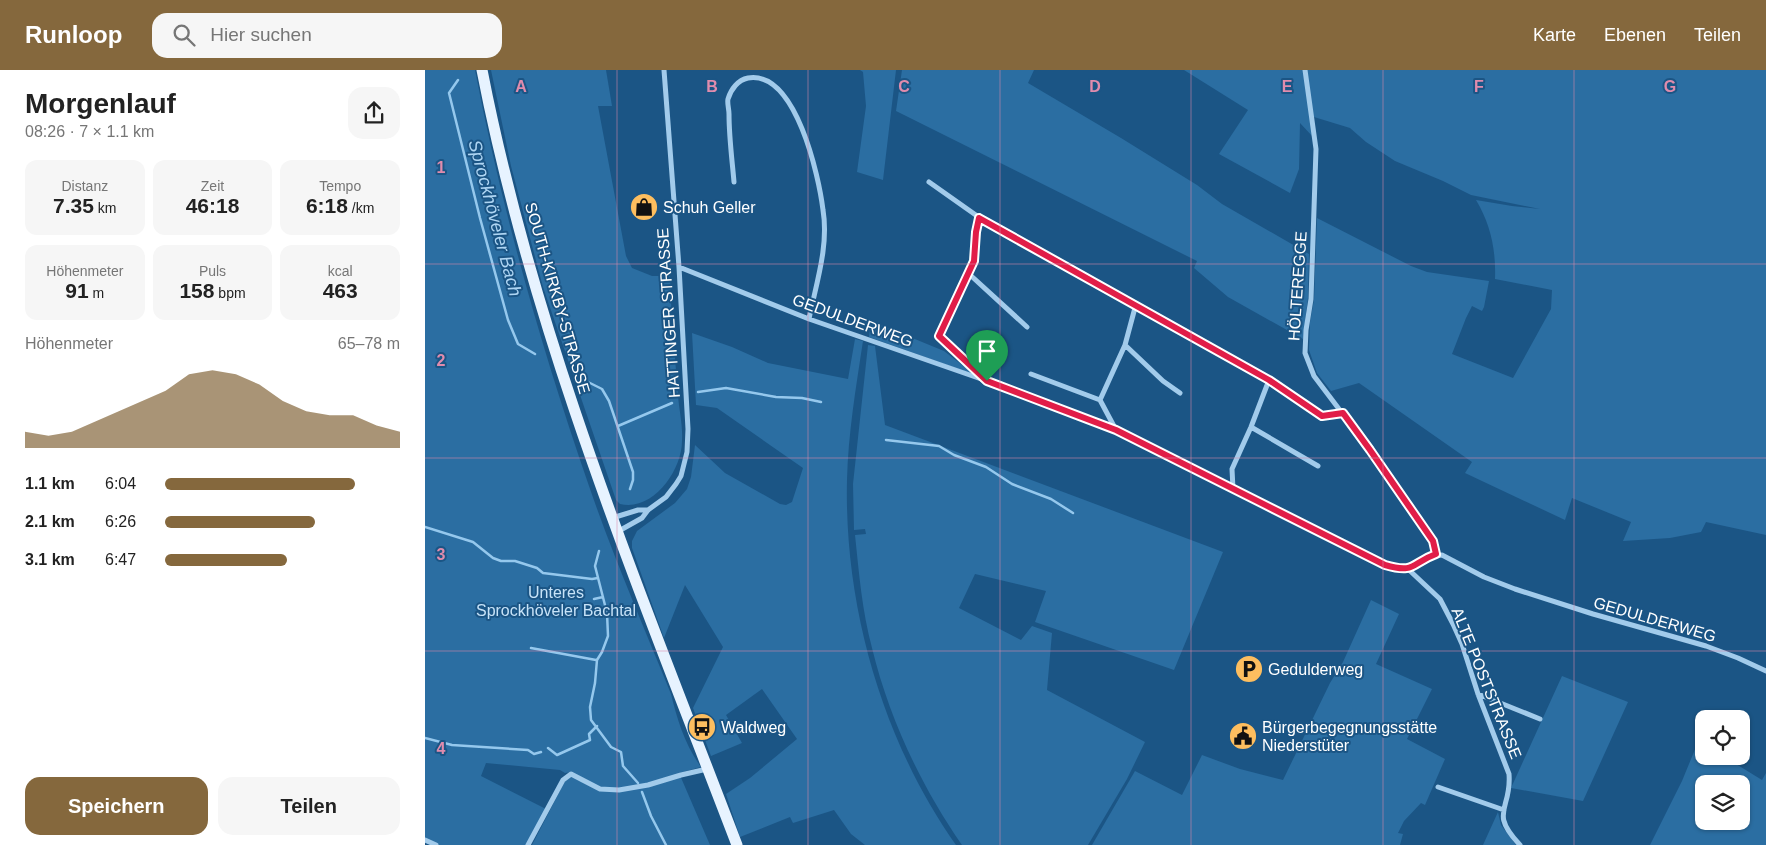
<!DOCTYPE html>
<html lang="de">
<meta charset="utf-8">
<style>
body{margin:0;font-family:Arial,sans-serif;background:#f6f6f6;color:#222;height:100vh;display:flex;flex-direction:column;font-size:19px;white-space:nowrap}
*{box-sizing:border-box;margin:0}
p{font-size:16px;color:#767676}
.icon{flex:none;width:28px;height:28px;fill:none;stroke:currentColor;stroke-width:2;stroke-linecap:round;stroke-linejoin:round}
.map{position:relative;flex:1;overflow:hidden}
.sheet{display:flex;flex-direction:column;background:#fff;width:425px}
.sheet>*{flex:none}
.buttons{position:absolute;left:1270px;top:640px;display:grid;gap:10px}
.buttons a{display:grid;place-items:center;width:55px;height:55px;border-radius:10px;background:#fff;box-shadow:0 1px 4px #0004;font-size:25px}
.pin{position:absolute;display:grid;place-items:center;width:42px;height:42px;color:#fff;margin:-51px -21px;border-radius:50% 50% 50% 0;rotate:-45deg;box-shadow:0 0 5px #0007}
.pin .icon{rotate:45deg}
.round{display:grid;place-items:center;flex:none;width:52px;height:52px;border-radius:15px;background:#f6f6f6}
.head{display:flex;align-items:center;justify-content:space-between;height:85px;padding:0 25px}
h1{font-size:28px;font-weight:700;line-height:38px}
.metrics{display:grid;grid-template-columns:repeat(3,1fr);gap:8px;height:85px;padding:5px 25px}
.metrics div{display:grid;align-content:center;border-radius:12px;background:#f6f6f6;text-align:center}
.metrics b{font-size:21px;font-weight:700}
.metrics small{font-size:14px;font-weight:400}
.metrics p{font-size:14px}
.chart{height:140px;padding:10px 25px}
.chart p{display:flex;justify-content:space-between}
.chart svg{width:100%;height:90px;margin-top:5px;fill:#85683d;opacity:.7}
.cta{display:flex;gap:10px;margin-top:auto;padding:10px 25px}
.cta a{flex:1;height:58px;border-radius:15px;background:#85683d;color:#fff;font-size:20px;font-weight:700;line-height:58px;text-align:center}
.cta a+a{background:#f6f6f6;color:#222}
ul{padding:0 25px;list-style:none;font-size:16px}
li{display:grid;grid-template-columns:80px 60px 1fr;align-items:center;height:38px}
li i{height:12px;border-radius:6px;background:#85683d}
header{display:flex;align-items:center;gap:30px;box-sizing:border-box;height:70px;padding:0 25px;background:#85683d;color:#fff}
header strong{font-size:24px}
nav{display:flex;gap:28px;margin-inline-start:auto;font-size:18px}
.search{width:350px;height:45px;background:#f6f6f6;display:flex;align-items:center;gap:12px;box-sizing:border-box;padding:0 18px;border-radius:15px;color:#767676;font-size:19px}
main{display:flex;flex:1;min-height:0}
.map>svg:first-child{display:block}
.green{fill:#2b6ea2;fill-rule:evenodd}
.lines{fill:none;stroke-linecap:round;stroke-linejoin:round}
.stream{stroke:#95c8ed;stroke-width:2.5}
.street{stroke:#a2cbeb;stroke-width:5}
.primary{stroke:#e7f3ff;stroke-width:11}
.route-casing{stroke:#fff;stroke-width:10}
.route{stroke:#e11d48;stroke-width:6}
.grid{fill:none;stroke:#e08cad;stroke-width:1;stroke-opacity:0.55}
.labels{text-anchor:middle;stroke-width:4;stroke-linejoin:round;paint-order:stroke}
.poi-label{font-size:16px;fill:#fff;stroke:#1b5585;text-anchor:start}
.street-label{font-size:16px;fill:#fff;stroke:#1b5585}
.park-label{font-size:16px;fill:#c7e3f8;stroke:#1b5585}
.water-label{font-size:18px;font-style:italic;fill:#aed5f3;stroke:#1b5585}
.grid-label{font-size:16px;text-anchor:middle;font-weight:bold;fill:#e08cad;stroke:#1b5585;stroke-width:4;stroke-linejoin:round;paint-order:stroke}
</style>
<header>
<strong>Runloop</strong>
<div class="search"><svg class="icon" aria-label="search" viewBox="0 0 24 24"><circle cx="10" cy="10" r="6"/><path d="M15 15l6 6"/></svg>Hier suchen</div>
<nav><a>Karte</a><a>Ebenen</a><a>Teilen</a></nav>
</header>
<main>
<section class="sheet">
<div class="head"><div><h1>Morgenlauf</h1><p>08:26 · 7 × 1.1 km</p></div><a class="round"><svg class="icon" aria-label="share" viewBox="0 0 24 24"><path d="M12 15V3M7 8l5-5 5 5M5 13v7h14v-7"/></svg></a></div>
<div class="metrics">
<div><p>Distanz</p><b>7.35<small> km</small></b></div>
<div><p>Zeit</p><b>46:18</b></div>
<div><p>Tempo</p><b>6:18<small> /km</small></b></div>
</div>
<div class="metrics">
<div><p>Höhenmeter</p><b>91<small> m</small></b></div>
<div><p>Puls</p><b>158<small> bpm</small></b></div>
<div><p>kcal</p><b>463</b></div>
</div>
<div class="chart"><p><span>Höhenmeter</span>65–78 m</p>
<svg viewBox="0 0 160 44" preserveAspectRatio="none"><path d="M0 44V36L10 38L20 36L30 31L40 26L50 21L60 16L70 8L80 6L90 8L100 13L110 21L120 26L130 28L140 28L150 33L160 36V44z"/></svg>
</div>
<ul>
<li><b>1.1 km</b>6:04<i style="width:81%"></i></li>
<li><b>2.1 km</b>6:26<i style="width:64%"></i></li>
<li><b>3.1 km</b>6:47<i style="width:52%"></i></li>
</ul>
<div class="cta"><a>Speichern</a><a>Teilen</a></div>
</section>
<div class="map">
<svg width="1341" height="775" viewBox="0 0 1341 775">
<rect width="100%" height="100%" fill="#1b5585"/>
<path class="green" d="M0 0H50C77 141 117 280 164 416 188 486 218 555 246 624 252 649 260 675 276 697L254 703 285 775H107L140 711 147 702 140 703 135 700 61 693 56 706 121 739 101 775H14L0 769Z
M66 0H181L187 36H173L201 186 207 198 227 206H245C246 246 250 285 253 325 254 340 258 355 257 371 257 400 228 442 195 434L191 430 118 217 86 96Z
M435 0H471L458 110 432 102 441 36 438 2Z
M477 0H609L603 13 696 68 772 115 797 134 884 184 883 228 878 269 803 227 769 198 772 191 471 41Z
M759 0H1341V465L1281 452 1276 462 1245 468 1198 471 1206 452 1147 428 1140 450 1040 403 1047 392 934 313 906 321 892 303 884 280 885 252 889 230 892 148 986 196 1002 202 1064 211 1059 237 1057 241 1047 236 1041 248 1027 284 1088 308 1126 239 1127 220 1070 209C1071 180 1066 155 1051 130L1087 136 1115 139 1046 125 1018 111 970 91 941 72 925 58 889 47 885 48 888 67 875 53 874 99 865 123 794 84 823 40Z
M446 251 519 281 550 305 444 267Z
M267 263 307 277 343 293 423 309 430 269 438 271C431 317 423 364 422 410 419 537 458 672 531 775H440L426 764 409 740 368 753 365 747 315 767 301 724 325 708 372 669 337 619 301 645 317 673 286 686 268 638 298 577 260 515 239 568 207 478V471L212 461 250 433 262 419 266 407 270 375 300 403 355 434 361 435 367 432 378 398 292 338 271 335Z
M443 275 450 276 460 355 798 482 749 600 610 552 621 521 550 504 534 538 596 570 607 556 627 563 622 620 720 672 702 709 663 775H537C496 716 464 648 447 578 437 541 434 503 430 465L441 464 440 459 429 460 428 414Z
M946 530 974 544 951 594 1007 619 982 669 1020 689 1000 735 996 733 979 751 973 763 978 764 975 775H667L710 701 757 725 777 685 815 699 858 710 905 613 918 592Z
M1137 606 1203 632 1158 731 1086 718Z
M1273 672 1279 675V686H1298L1337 710 1341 703V775H1225L1257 711ZM1279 714H1316V751H1279Z
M1073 742 1076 755 1091 775H1058Z"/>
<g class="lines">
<path class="stream" d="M33 10 24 23 55 148 83 250 93 274 110 284
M163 312 177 319 184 331 208 402V410L205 419
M273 322 301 318 351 327 377 328 396 332
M193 356 247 333
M461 370 514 376 529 385 561 397 587 414 626 429 648 443
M0 457 48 472 68 488 76 491H90L112 498 118 503 167 509 173 508
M174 481 170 496 182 543 183 566 177 582 172 590 170 613 165 637 166 650 186 677 196 682 198 696 213 713
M169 529 178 527
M106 578 171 590
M0 668 27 675 103 680 109 684 116 682
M123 678 132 685 165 670 164 664 172 656
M217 722 226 746 241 775"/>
<path class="street" d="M880 0 891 79 886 229 881 260 880 283 889 306 945 380 1002 463 1009 474 1011 484
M309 112C307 89 304 67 304 44 304 39 302 33 303 29 306 19 313 10 323 8 371 0 394 107 398 140 404 176 391 214 384 249
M504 112 555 148 844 310 897 346 918 343
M555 148 551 162 549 191 515 266 561 310
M254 197 384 249 562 311 691 360 960 495 973 499H983L1007 486 1017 485 1059 507 1090 519 1168 544 1281 576 1313 588 1341 601
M543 203 602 257
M700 275 738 311 755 323
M606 304 675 330
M826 357 893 396
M691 360 675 330 700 275 711 234
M808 419 807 399 826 357 844 310
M187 448 213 440H223
M192 462 217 448 223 440 241 427 251 414 256 406 262 382 263 359 254 197 239 0
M983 499 1015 529 1028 554 1037 574 1053 624 1084 704C1087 740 1063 741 1095 775
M1053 624 1115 649
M1013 717 1079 740
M0 770 11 775
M103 775 138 710 146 704 175 719 194 720 223 715 256 705 282 699"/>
<path class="primary" d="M57 0C109 268 215 521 312 775"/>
</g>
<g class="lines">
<defs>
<path id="route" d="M554 148 844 310 897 346 918 343 945 380 1008 471 1011 484C986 493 991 504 960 495L691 360 562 311 514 266 549 191 551 162Z"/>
</defs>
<use href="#route" class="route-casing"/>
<use href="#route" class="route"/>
</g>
<path class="grid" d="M192 0V775M383 0V775M575 0V775M766 0V775M958 0V775M1149 0V775M0 194H1341M0 388H1341M0 581H1341"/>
<defs>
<symbol id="shop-disc" viewBox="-11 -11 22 22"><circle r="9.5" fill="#fdbe5f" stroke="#1b5585"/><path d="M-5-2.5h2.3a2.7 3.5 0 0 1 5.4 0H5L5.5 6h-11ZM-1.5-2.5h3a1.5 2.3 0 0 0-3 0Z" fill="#111"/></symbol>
<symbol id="parking-disc" viewBox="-11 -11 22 22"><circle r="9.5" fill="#fdbe5f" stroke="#1b5585"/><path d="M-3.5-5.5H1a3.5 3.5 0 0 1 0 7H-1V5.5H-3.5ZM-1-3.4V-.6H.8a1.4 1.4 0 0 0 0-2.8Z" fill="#111"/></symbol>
<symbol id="bus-disc" viewBox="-11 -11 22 22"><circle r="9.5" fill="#fdbe5f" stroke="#1b5585"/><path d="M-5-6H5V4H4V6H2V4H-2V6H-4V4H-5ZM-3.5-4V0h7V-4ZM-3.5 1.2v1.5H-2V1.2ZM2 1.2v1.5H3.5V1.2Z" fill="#111"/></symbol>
<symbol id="civic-disc" viewBox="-11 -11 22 22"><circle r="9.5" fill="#fdbe5f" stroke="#1b5585"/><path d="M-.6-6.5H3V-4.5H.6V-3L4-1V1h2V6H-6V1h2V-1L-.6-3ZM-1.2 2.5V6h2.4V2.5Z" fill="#111"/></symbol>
</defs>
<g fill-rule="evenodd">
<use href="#shop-disc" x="203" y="121" width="32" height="32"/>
<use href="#parking-disc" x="808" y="583" width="32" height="32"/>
<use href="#bus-disc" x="261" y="641" width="32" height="32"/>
<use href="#civic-disc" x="802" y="650" width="32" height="32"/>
</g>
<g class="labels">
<g class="poi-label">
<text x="238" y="143">Schuh Geller</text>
<text x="843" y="605">Gedulderweg</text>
<text x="296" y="663">Waldweg</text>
<text x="837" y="663">Bürgerbegegnungsstätte<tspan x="837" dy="18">Niederstüter</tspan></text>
</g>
<g class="street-label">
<text transform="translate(872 216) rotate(-86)" y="6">HÖLTEREGGE</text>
<text transform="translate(133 228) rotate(74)" y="6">SOUTH-KIRKBY-STRASSE</text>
<text transform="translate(243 243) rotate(-94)" y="6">HATTINGER STRASSE</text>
<text transform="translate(428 250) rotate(20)" y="6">GEDULDERWEG</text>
<text transform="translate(1230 549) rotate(16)" y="6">GEDULDERWEG</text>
<text transform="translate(1062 613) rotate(68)" y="6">ALTE POSTSTRASSE</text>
</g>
<g class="park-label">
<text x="131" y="528">Unteres<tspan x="131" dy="18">Sprockhöveler Bachtal</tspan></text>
</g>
<g class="water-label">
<text transform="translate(70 148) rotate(75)" y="6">Sprockhöveler Bach</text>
</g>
</g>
<g class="grid-label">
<text x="96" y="22">A</text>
<text x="287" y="22">B</text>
<text x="479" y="22">C</text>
<text x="670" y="22">D</text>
<text x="862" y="22">E</text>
<text x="1054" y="22">F</text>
<text x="1245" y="22">G</text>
<text x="16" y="103">1</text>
<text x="16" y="296">2</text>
<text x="16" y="490">3</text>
<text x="16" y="684">4</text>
</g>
</svg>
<div class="buttons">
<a><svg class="icon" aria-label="locate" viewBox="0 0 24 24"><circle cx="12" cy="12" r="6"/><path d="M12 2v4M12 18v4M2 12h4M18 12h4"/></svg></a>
<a><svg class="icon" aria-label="layers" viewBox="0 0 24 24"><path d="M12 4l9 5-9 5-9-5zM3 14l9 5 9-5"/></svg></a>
</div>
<div class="pin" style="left:562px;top:311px;background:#1e9e55"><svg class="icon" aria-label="arrive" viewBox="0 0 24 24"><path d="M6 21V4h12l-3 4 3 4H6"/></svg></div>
</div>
</main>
